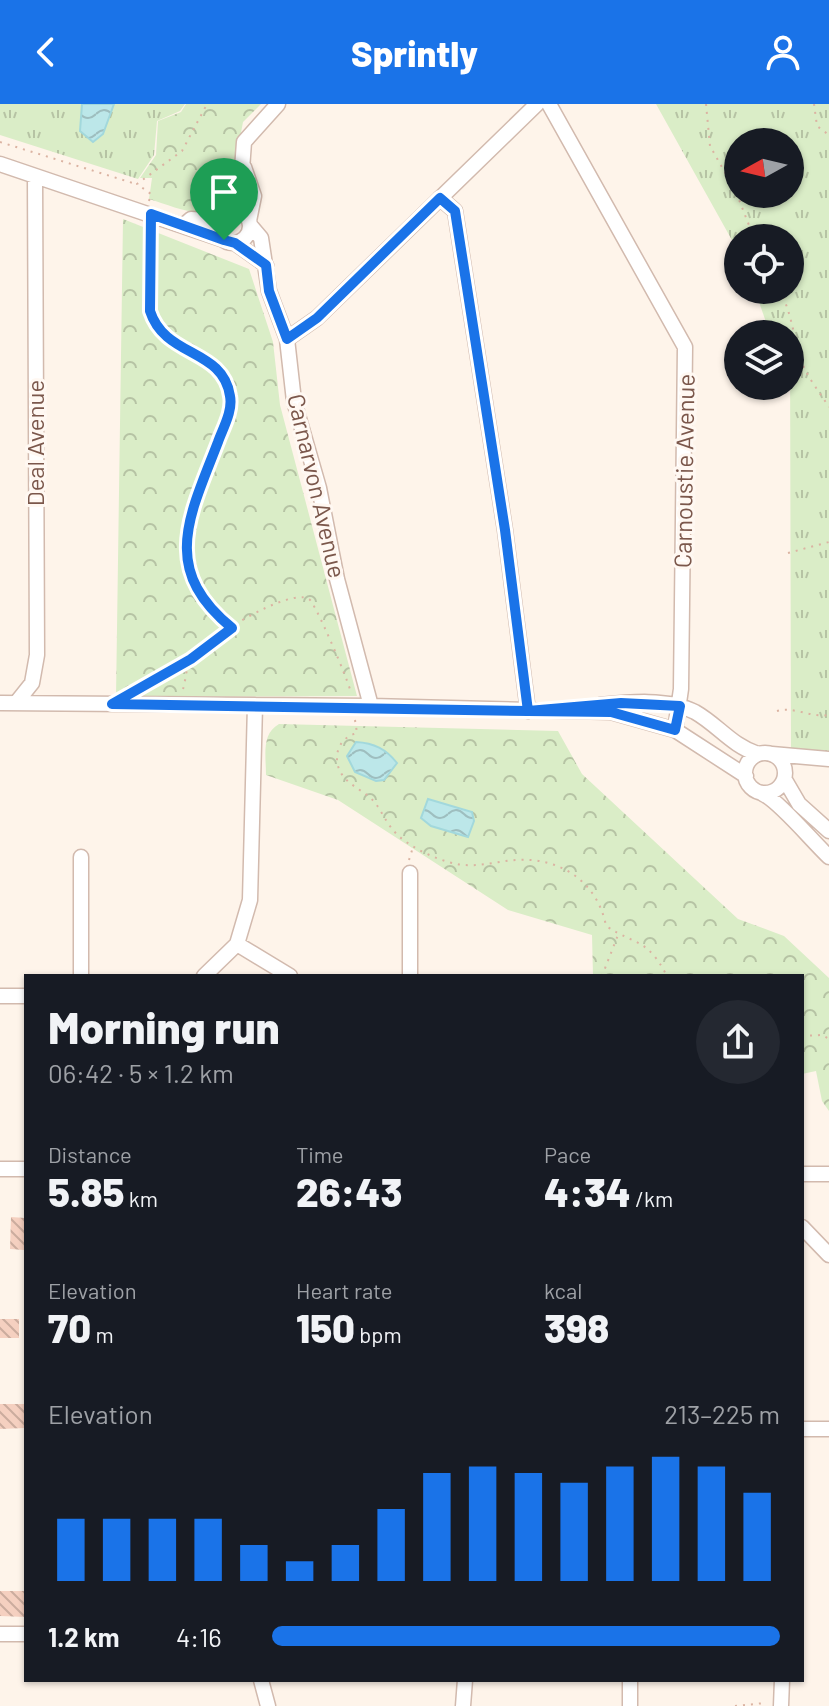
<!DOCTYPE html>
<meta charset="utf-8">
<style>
body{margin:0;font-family:Barlow,sans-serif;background:#242831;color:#f1f3f6;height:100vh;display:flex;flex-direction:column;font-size:30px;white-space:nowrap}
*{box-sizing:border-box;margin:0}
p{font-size:26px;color:#9ea1a6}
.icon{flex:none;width:44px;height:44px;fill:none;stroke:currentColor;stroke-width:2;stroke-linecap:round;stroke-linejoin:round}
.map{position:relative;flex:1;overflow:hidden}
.details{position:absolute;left:24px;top:870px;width:780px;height:708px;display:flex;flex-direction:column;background:#171b24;border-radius:0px;box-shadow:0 2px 6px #0004}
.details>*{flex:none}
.needle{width:52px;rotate:262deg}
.tools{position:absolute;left:724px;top:24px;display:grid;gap:16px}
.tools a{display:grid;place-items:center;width:80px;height:80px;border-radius:50%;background:#171b24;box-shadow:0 2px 6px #0004;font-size:40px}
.pin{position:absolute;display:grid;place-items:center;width:68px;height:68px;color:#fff;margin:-82px -34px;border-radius:50% 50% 50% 0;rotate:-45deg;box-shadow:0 0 8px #0007}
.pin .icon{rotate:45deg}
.round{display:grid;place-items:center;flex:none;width:84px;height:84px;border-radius:42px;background:#242831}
.head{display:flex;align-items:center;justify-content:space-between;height:136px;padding:0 24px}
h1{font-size:44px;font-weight:800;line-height:60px}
.metrics{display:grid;grid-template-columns:repeat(3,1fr);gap:12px;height:136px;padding:8px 24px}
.metrics div{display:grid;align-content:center}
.metrics b{font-size:40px;font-weight:800}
.metrics small{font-size:22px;font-weight:400}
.metrics p{font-size:22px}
.chart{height:224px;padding:16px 24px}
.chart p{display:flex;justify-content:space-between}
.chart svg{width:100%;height:144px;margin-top:8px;stroke:#1a73e8;stroke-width:6}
ul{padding:0 24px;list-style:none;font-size:26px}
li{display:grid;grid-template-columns:128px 96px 1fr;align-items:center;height:60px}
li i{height:20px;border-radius:10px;background:#1a73e8}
header{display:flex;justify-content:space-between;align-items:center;height:104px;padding:0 24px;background:#1a73e8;color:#fff;font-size:36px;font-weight:800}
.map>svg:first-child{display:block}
.grass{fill:url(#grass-tufts);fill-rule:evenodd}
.forest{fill:url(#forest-crowns)}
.water{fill:url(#water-waves);stroke:#a2d8dc;stroke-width:2}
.building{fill:url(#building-back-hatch)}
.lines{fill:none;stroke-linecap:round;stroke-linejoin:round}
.minor-casing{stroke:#d2baae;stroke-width:17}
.path{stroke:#dbb3a2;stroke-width:2;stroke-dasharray:2 6;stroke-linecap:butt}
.minor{stroke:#fff;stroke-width:14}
.route-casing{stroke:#fff;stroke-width:16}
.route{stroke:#1a73e8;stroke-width:10}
.labels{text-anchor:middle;stroke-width:6;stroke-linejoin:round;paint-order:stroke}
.street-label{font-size:24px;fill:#7b574b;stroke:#fff8f2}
</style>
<header><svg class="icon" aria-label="back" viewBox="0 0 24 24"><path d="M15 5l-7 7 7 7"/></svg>Sprintly<svg class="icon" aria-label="person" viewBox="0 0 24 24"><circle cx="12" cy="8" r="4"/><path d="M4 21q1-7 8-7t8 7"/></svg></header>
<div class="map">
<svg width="829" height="1602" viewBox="0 0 829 1602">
<defs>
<pattern id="grass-tufts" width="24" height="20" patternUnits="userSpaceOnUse" patternTransform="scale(2)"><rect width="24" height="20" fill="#daedc7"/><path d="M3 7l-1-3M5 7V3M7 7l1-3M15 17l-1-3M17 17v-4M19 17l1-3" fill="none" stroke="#b6c3a4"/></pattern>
<pattern id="forest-crowns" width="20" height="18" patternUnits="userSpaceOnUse" patternTransform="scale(2)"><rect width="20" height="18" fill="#daedc7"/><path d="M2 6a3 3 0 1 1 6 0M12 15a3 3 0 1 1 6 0" fill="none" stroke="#b6c3a4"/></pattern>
<pattern id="water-waves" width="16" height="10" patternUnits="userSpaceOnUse" patternTransform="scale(2)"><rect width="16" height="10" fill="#bce7e9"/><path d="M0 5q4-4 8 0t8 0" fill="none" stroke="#9ebebf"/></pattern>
<pattern id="building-back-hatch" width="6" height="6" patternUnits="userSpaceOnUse" patternTransform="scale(2)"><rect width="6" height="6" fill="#f5d0c0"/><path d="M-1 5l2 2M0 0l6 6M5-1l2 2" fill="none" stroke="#cbac9e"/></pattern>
</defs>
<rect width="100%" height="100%" fill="#fef4ea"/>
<path class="grass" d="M0 0H185L180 7 157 17 154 51 138 75 0 31Z
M656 0H829V655L791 650 790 230H770L755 186H790V134H738V147ZM738 38H790V90H738Z"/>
<path class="forest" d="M186 0H261L243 18 228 98C203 118 176 103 149 95L152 74H140L156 51 158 17 181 8Z
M123 115 249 165 273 238 280 301 357 592 116 593Z
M279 620 558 627 582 670 738 815 784 832 829 874V1007L822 997 816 967 802 970V872H593L592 831 508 806 338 696 266 671C266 652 261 630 279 620Z"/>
<path class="water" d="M82 0H114L103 30 93 38 80 27Z
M356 638C374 639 386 645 397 659L384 676 376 677 355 668 347 652Z
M428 695 472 708 474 717 468 733 431 722 421 714Z"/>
<path class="building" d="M11 1113 25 1114 24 1146 10 1145Z
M0 1215H19V1234H0Z
M0 1300H24L25 1324 0 1325Z
M0 1487H26V1513L0 1512Z"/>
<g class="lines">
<defs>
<path id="minor" d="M549 0 685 243 681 585 675 626
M0 60 224 136
M244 63 254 92 249 117
M440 94 455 107 505 426 528 607
M230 105 241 79 244 38 278 0
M216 122a17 17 0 1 1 34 0a17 17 0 1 1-34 0Z
M184 121 191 115 217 117
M250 121 261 134 269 187 287 235 294 297 319 384 337 475 371 602
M235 139 266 161
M287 235 317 214 537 0
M0 599 371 602 611 608 675 626 746 672
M16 599 32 579 37 551 35 72
M600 601C629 598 668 594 695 608 718 621 732 642 758 650
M745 669a20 20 0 1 1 40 0a20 20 0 1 1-40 0Z
M772 650 829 655
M785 676 799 700 829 727
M763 690C779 697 812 737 829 753
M81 753V872
M237 840 290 872
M204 872 237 840 250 796 255 601
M410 872V769
M0 892H26
M0 1065H26
M802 1070H829
M802 1123 829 1151
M802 1325H829
M0 1530H26
M261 1576 268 1602
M463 1602 465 1576
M630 1602V1576
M781 1602 782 1576"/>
</defs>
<use href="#minor" class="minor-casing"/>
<path class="path" d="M706 0 710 42 736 88 754 134
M814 0 817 22 829 31
M0 38 136 80
M149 97 151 90 137 80 182 47 207 0
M151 127C150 152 144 203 156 223 175 256 228 250 230 297 231 312 222 329 216 343 189 414 161 466 231 523
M779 186C790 204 793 227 798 247 803 268 818 286 829 303
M788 449 829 438
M183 585C186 576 186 562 191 555 203 536 289 483 309 495 315 498 349 578 351 589
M137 586 190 555
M777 607C793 602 811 614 829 611
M355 616 357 629C342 633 334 646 338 662 344 682 365 685 376 700 382 708 386 718 393 726 406 742 436 756 457 760 477 764 497 757 517 756 561 753 598 779 606 822 637 842 647 834 667 872
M409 756 413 743
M602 872 618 831
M802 932 822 931 829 935
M735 1602 765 1599"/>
<use href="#minor" class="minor"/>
</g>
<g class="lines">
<defs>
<path id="route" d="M224 136 151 110 150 207C165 254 223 244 230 292 233 307 223 324 218 338 190 411 159 465 232 524L191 555 112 600 528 607 621 599 680 602 675 626 611 608 528 607 505 426 455 107 440 94 317 214 287 235 269 187 266 161 235 139 224 136"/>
</defs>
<use href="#route" class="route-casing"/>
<use href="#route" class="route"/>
</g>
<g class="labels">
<g class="street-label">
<text transform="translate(36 339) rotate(-90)" y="8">Deal Avenue</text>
<text transform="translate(685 367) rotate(-89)" y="8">Carnoustie Avenue</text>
<text transform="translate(316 382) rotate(77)" y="8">Carnarvon Avenue</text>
</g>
</g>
</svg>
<div class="tools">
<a><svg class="needle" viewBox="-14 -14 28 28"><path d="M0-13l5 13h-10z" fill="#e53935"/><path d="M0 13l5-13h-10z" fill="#9ea1a6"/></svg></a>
<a><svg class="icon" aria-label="locate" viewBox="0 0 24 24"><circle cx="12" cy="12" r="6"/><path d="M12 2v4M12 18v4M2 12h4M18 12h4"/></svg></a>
<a><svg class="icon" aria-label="layers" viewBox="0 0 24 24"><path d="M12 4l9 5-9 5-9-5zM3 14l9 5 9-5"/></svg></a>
</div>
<div class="pin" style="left:224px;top:136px;background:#1e9e55"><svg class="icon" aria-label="arrive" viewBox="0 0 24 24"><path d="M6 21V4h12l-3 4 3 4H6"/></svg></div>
<section class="details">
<div class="head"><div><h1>Morning run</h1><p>06:42 · 5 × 1.2 km</p></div><a class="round"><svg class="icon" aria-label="share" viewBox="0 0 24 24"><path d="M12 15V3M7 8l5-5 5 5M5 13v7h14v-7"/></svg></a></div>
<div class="metrics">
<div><p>Distance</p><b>5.85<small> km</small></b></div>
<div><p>Time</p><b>26:43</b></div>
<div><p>Pace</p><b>4:34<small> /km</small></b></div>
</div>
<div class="metrics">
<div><p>Elevation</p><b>70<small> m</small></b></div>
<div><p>Heart rate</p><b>150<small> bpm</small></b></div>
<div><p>kcal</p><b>398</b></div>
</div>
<div class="chart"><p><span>Elevation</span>213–225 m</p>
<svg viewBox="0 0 160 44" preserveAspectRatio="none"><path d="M5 44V25M15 44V25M25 44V25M35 44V25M45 44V33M55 44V38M65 44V33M75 44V22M85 44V11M95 44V9M105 44V11M115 44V14M125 44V9M135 44V6M145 44V9M155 44V17"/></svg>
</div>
<ul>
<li><b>1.2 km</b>4:16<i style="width:100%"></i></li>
</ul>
</section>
</div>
